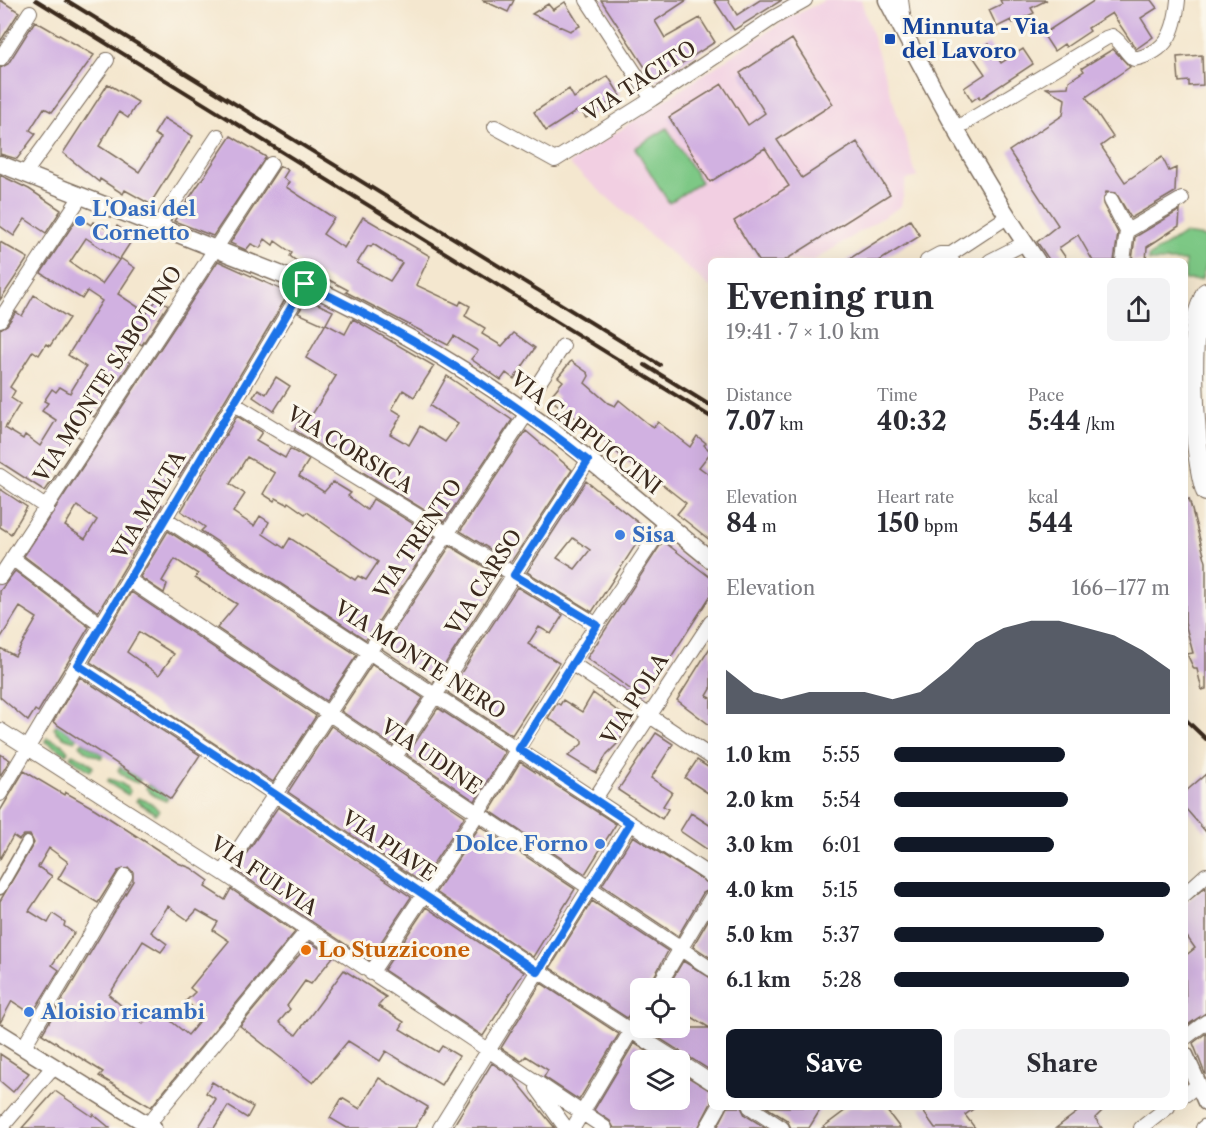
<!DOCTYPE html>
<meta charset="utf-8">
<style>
body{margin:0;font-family:"Libre Caslon Text",serif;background:#f2f2f3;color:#2b2b33;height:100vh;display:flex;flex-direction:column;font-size:22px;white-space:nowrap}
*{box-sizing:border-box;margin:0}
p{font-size:20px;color:#7c7c81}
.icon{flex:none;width:33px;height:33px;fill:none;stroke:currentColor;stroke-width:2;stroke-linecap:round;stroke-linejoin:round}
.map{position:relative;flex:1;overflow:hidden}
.panel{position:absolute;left:708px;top:258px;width:480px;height:852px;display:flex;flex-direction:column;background:#fff;border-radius:9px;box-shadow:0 6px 24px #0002}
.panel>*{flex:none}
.controls{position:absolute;left:630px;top:978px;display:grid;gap:12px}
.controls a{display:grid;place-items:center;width:60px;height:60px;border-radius:9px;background:#fff;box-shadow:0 6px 24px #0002;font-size:30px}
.pin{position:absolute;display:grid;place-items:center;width:51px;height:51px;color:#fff;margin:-26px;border:3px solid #fff;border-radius:50%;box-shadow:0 2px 6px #0007}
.round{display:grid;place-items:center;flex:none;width:63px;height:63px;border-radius:9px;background:#f2f2f3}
.overview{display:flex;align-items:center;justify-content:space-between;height:102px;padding:0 18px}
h1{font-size:33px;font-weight:800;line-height:45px}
.stats{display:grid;grid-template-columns:repeat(3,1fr);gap:9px;height:102px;padding:6px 18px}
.stats div{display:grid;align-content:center}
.stats b{font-size:26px;font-weight:800}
.stats small{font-size:16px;font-weight:400}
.stats p{font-size:16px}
.chart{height:168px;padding:12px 18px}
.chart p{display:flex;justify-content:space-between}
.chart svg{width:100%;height:108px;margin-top:6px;fill:#111827;opacity:.7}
.cta{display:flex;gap:12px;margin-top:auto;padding:12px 18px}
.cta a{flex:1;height:69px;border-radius:9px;background:#111827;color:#fff;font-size:24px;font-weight:800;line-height:69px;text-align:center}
.cta a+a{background:#f2f2f3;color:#2b2b33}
ul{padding:0 18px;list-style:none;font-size:20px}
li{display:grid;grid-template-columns:96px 72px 1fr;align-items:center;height:45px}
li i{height:15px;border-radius:8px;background:#111827}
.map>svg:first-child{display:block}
.built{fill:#f2cfe2}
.green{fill:#7dc885;stroke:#5c7952;stroke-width:1.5}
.building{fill:#d1b1e1;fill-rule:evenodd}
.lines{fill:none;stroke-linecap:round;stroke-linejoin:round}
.pedestrian-casing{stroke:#7c6c5c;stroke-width:13}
.minor-casing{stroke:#7c6c5c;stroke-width:16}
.tertiary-casing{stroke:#7c6c5c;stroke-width:19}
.secondary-casing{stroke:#7c6c5c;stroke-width:22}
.pedestrian{stroke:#fff;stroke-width:10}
.minor{stroke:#fff;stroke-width:14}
.tertiary{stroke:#fff;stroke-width:16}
.secondary{stroke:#fff;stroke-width:20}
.rail{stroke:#3b2a1e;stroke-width:4}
.route-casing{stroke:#fff;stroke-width:12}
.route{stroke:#1a73e8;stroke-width:8}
.transit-dot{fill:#1a4fb4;stroke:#fbf7ec;stroke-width:2}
.shop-dot{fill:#3f7fe0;stroke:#fbf7ec;stroke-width:2}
.food-dot{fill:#e8710a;stroke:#fbf7ec;stroke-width:2}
.labels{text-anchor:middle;stroke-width:6;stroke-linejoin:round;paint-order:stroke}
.transit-label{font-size:21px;font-weight:bold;fill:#164399;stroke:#fbf7ec;text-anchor:start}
.street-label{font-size:21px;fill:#3b2a1e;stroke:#fbf7ec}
.shop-label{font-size:21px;font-weight:bold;fill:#366cbe;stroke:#fbf7ec;text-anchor:start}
.food-label{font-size:21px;font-weight:bold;fill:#c56008;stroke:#fbf7ec;text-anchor:start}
</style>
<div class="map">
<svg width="1206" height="1128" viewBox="0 0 1206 1128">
<rect width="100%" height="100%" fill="#fbf7ec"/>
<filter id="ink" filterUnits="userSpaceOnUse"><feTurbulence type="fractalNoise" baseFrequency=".0167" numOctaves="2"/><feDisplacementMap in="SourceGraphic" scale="12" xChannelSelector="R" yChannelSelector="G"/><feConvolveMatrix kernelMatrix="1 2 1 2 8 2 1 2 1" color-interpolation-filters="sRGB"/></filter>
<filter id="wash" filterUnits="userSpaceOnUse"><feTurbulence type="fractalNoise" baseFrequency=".008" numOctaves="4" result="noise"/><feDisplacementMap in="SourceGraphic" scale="24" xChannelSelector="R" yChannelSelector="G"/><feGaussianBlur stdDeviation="1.35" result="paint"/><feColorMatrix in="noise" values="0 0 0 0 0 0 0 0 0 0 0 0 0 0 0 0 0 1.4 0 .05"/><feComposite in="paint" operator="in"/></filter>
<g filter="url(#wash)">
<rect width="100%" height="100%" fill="#f4e7cf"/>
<path class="built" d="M825 0H861L917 177 906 180 901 206 813 261H711V288L569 164 784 21Z"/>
<path class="green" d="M667 128 701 182 669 203 635 148Z
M1183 234 1206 237V267L1201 280H1185V261H1149L1148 257Z
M57 724 77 738 75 741C66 738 60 737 54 728Z
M47 738C56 742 62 742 68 751L66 754 45 741Z
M83 742 103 755 101 758C92 754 87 754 80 745Z
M72 754C81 758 86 759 93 767L90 771 70 757Z
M120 767 140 780 138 783C129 780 124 778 118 770Z
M109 779C119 782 123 783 130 791L128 795 107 782Z
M148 784 168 798 166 801C157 797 152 796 146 788Z
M138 798C147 801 152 802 159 811L156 814 136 801Z"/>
<g id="blocks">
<path class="building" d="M0 0 19 12 0 42Z
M482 0H514L508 12Z
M601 0H687L655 21 665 38 700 18 715 42 654 81Z
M714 0H728L737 15 760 0H782L734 30Z
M1000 0H1047L1031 8 1034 13 1013 23 1011 20 997 27 989 10 1002 4Z
M1095 0H1151L1157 8 1141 18 1153 37 1136 49 1112 13 1088 28 1090 31 1066 47 1064 44 1054 51 1043 34Z
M565 2 580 26 570 31 532 14 548 4 553 10Z
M35 21 94 55 52 112 44 108 30 130 36 134 17 159 0 154V68L8 64Z
M792 39 833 104 777 140 802 178 857 142 890 194 784 261H759L734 221 789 186 765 148 710 182 669 117 722 84 748 125 765 113 740 73Z
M989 44 1001 63 1023 49 1033 64 980 99 979 96 972 101 964 88 985 74 972 55Z
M1113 49 1130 67 1086 97 1113 137 1101 146 1125 182 1162 157 1169 171 1176 168 1175 192 1131 218 1116 193 1106 192 1103 204 1118 233 1114 261H1093L1078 235 1059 248 1068 261H1050L1037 242 1058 225 1009 151 1063 115 1065 99 1046 88 1068 87 1069 81 1084 71 1082 68Z
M1202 55 1203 85 1189 86V81L1179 82 1177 57Z
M608 76 620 95 586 118 580 109 546 131 534 112 569 89 574 98Z
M108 84 138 102 128 118 119 112 99 146 139 172 161 138 154 134 164 118 193 136 150 204 125 190 123 194 100 179 99 182 63 153Z
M231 136 266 157 213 236 174 221Z
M280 166 288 170 283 178 289 182 286 187 334 218 323 234 344 248 363 217 430 256 416 285 459 305 461 301 470 306 465 316 485 328 482 334 502 346 514 333 535 348 514 379 506 373 501 380 471 359 478 351 454 336 448 345 346 292 348 290 303 266 290 256 292 253 275 241 273 245 265 239 260 248 251 244 246 250 230 243ZM373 244 402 263 390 281 357 263 368 246 371 247Z
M0 175 29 189 61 210 46 233 25 219 14 236 0 226Z
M1180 210 1179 226 1147 247 1146 261H1132L1135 237Z
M78 217 91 225 93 222 112 231 117 226 134 237 119 260 120 258 135 268 118 294 147 313 158 298 168 305 142 345 133 339 122 357 130 363 94 417 87 412 73 433 81 438 45 491 0 462V329L7 325 16 312 22 316 34 295 69 318 50 346 46 344 39 355 33 351 10 387 15 391 11 398 20 404 5 428 23 439 25 435 40 446 56 420 42 411 48 403 44 401 52 389 56 392 60 387 70 393 86 367 68 355 102 301 87 291 82 299 41 273ZM86 238 119 260 102 284 70 262Z
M910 220 920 236 879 261H846Z
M0 242 28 258 0 300Z
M218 261 289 293 179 477 172 473 163 483 153 499 162 505 98 612 24 556ZM77 506 97 520 85 539 65 526Z
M307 299 333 311 326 324 345 334 353 319 434 366 414 397 403 390 392 409 402 415 390 434 409 445 420 426 445 442 458 424 430 406 447 376 512 420 444 522 294 430 304 414 310 418 336 376 306 358 325 325 298 313Z
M571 361 588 373 589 376 585 383 608 403 615 406 619 400 647 423 654 427 658 422 690 447 697 436 706 443 704 445 711 452 699 467 711 476V541L677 514 686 503 635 463 633 466 612 448 614 446 554 402 558 397 553 393 563 381 558 377Z
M276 377 290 386 274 411 253 397 258 389 266 394Z
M237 416 262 432 256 441 285 458 290 449 309 460 299 476 324 492 333 482 351 493 348 496 367 510 373 499 435 537 366 640 201 531 205 527 181 511ZM247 457 275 473 263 494 274 501 276 498 287 504 288 502 305 514 307 512 378 562 366 580 358 576 355 580 290 538 284 548 263 534 269 522 260 516 254 526 233 512 245 494 230 484Z
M526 431 572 470 511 562 460 531Z
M586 481 646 529 592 612 527 572ZM573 538 590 550 575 569 557 558Z
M0 489 27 507 11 534 0 527Z
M1189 499 1206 562V689L1202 690 1197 669H1194L1187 654 1193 653 1185 623V500Z
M168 531 357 655 326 701 217 628 237 604 195 578 198 574 175 559 162 581 167 584 164 593 140 577Z
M663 541 711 578V595L644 699 587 658Z
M450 546 501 577 433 683 382 649Z
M15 571 89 627 38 712 35 710 28 721 0 697V648L15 656 37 618 20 607 0 639V591Z
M517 587 563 615 551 634 539 627 528 644 559 663 512 735 448 693Z
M131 592 316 716 273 782 90 662ZM139 632 174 654 159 675 127 652Z
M711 646V689L707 696 711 698V726L677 700Z
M372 664 423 698 392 745 341 711Z
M80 677 200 755 171 799 53 722Z
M593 693 634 723 631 727H626L619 742 607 754 596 773 568 756 582 744V740L548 718 557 703 560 705 563 700 582 712Z
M438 708 505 752 475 801 407 755Z
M331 726 465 816 421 882 288 792Z
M656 733 673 744 651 778 672 792 663 806 668 809 662 819 618 790Z
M0 754 10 760 0 776Z
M697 760 711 769V795L685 778Z
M520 762 616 824 585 874 490 811Z
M24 771 64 795 65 792 95 809 178 863 191 868 209 881 205 887 225 900 231 889 295 932 151 1107 99 1076 103 1072 42 1034 133 881V872L129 868 118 871 98 903 58 879 68 862 49 848 38 867 52 876 29 911 48 923 53 914 65 922 64 926 74 933 52 965 59 970 32 1014 12 1001 0 1023V901L34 843 30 835H24L19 840 13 836 0 859V811ZM168 906 188 920 197 910 218 922 213 930 229 941 190 988 195 992 186 1001 203 1017 188 1035 156 1009 143 1024 109 995 143 941 161 952 167 944 151 932Z
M1206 774V832L1185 808V792Z
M278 807 411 897 369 960 235 870Z
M691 813 711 826V852L680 831Z
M480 826 575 889 533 957 436 892Z
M633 836 711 885V889L703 893 678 936 602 885Z
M1206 887V1013L1186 1026 1185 956 1195 948 1185 934V903Z
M592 901 668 951 648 988H640V996L627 1018 550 968Z
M426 907 524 972 483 1036 384 970Z
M711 915V958L693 946Z
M310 942 333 957 311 984 305 981 287 1006 290 1009 279 1022 296 1035 344 970 386 997 378 1006 404 1022 400 1029 438 1052 442 1046 459 1056 441 1085 386 1051 380 1061 348 1041 313 1083 240 1026Z
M683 961 711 978V1071L643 1028H710L680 1010V988H667Z
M541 983 619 1034 579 1100 544 1077 548 1070 526 1056 521 1061 501 1048Z
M1206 1033V1074H1205L1193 1043Z
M634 1043 661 1060H640V1100H680V1072L711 1091V1103L698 1128H614L610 1121 594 1110Z
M0 1054 29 1073 13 1092 0 1081Z
M492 1063 515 1079 555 1128H452Z
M379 1078 428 1107 415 1128H347L330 1118 342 1098 360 1109Z
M212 1082 253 1107 247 1118 228 1106 214 1128H198L216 1099 206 1093Z
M55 1091 92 1116 93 1114 110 1128H22Z
M728 1107H741L745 1115 766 1128H717Z
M766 1107H822L809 1128H791L787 1120Z
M850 1107H884L900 1128H822Z
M920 1107H976L965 1115 975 1128H935Z
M1084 1107H1106L1095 1118 1102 1128H1056Z"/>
</g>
</g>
<g filter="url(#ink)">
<use href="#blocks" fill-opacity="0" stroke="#7c6c5c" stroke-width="1.5"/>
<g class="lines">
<defs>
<path id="pedestrian" d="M0 889 27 842"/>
<path id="minor" d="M587 0 652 99
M901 0 905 29
M0 59 30 12
M495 127 555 160 652 99 773 18 805 0
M955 129 1106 38 1112 36C1122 42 1125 52 1134 59 1168 52 1175 31 1178 0
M25 173 107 60
M1111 200 1127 231 1123 261
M158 226 218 136
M1127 231 1182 199
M927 261 940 254H951
M952 261 951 254 1007 217
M990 261 1025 243
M0 320 81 196
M234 404 597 625
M0 476 47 508
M166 519 711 876
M12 558 101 625
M0 577 271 164
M129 580 711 969
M571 663 711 757
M78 665C280 793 474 933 677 1060
M0 730 223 873 605 1128
M395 757 588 461
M0 794 305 284
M594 800 711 622
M223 873 527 413 529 398 563 346
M1185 894 1206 875
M371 973 478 813 571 663 665 523
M657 988 711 898
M1185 1038 1206 1022
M23 1048 125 876
M680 1062 711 1082
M537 1088 566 1128
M1185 1095 1198 1085
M750 1107 782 1128
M1 1128 53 1067
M145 1128 307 931
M440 1128 630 823
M573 1128 640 1016
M707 1128 719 1107
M1141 1128 1168 1107
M1203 1128 1206 1126"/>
<path id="tertiary" d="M887 0C933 89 980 178 1037 261
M0 164 305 284C382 320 457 363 526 412 590 457 650 511 711 560
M0 1033 153 1128
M1185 1055 1206 1102"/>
<path id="secondary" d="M1206 293C1202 303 1197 314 1196 324 1190 364 1194 453 1206 491"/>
</defs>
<use href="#pedestrian" class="pedestrian-casing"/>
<use href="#minor" class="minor-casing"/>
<use href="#tertiary" class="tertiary-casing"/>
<use href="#secondary" class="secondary-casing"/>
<use href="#pedestrian" class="pedestrian"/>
<use href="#minor" class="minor"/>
<use href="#tertiary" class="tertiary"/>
<use href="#secondary" class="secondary"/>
<path class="rail" d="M36 0 711 417
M66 0 660 365
M645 365 711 406
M1185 719 1206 739"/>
</g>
</g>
<g class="lines" filter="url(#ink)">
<defs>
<path id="route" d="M305 284C407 332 500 391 588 461L514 575 597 625 519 749 630 823 538 972 275 794 78 665Z"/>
</defs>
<use href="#route" class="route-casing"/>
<use href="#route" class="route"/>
</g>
<rect class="transit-dot" x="884" y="33" width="12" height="12" rx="3"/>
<g class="shop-dot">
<circle cx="80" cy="221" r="6"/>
<circle cx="620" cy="535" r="6"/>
<circle cx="600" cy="844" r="6"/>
<circle cx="29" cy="1012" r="6"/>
</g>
<circle class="food-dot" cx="306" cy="950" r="6"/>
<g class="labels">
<g class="transit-label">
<text x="902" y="34">Minnuta - Via<tspan x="902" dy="24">del Lavoro</tspan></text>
</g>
<g class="street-label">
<text transform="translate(640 81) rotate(-33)" y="7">VIA TACITO</text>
<text transform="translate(108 374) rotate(-57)" y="7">VIA MONTE SABOTINO</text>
<text transform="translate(586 433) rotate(38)" y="7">VIA CAPPUCCINI</text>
<text transform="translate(350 450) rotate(32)" y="7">VIA CORSICA</text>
<text transform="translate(149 505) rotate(-59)" y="7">VIA MALTA</text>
<text transform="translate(418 539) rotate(-56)" y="7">VIA TRENTO</text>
<text transform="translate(484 582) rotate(-57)" y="7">VIA CARSO</text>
<text transform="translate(420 660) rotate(33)" y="7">VIA MONTE NERO</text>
<text transform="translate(635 699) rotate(-57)" y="7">VIA POLA</text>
<text transform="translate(431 757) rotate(34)" y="7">VIA UDINE</text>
<text transform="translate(389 846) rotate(34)" y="7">VIA PIAVE</text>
<text transform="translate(264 876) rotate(34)" y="7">VIA FULVIA</text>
</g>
<g class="shop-label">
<text x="92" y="216">L'Oasi del<tspan x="92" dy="24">Cornetto</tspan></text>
<text x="632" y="542">Sisa</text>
<text x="588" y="851" text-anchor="end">Dolce Forno</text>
<text x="41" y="1019">Aloisio ricambi</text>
</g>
<g class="food-label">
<text x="318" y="957">Lo Stuzzicone</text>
</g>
</g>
</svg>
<div class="controls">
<a><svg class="icon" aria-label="locate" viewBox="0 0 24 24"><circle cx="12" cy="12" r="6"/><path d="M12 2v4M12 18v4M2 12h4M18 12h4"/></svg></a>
<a><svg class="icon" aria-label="layers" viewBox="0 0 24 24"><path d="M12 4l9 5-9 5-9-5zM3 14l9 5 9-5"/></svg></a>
</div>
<div class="pin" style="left:305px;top:284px;background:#1e9e55"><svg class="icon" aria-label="arrive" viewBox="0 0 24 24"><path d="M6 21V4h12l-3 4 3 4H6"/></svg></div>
<section class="panel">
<div class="overview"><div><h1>Evening run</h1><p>19:41 · 7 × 1.0 km</p></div><a class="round"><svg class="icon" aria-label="share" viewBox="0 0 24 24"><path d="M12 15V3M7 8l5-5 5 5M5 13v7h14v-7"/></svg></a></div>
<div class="stats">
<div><p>Distance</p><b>7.07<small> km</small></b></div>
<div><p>Time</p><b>40:32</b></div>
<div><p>Pace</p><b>5:44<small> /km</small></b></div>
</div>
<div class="stats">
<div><p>Elevation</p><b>84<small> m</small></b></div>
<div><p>Heart rate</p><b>150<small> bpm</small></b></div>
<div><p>kcal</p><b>544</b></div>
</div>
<div class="chart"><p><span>Elevation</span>166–177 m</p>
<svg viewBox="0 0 160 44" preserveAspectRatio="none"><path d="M0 44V26L10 35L20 38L30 35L40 35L50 35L60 38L70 35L80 26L90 15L100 9L110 6L120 6L130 9L140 12L150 18L160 26V44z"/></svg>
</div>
<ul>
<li><b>1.0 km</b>5:55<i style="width:62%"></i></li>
<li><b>2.0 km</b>5:54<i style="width:63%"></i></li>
<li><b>3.0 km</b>6:01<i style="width:58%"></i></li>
<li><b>4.0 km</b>5:15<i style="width:100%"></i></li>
<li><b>5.0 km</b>5:37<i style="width:76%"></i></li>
<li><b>6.1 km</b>5:28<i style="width:85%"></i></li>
</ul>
<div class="cta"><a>Save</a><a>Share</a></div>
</section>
</div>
